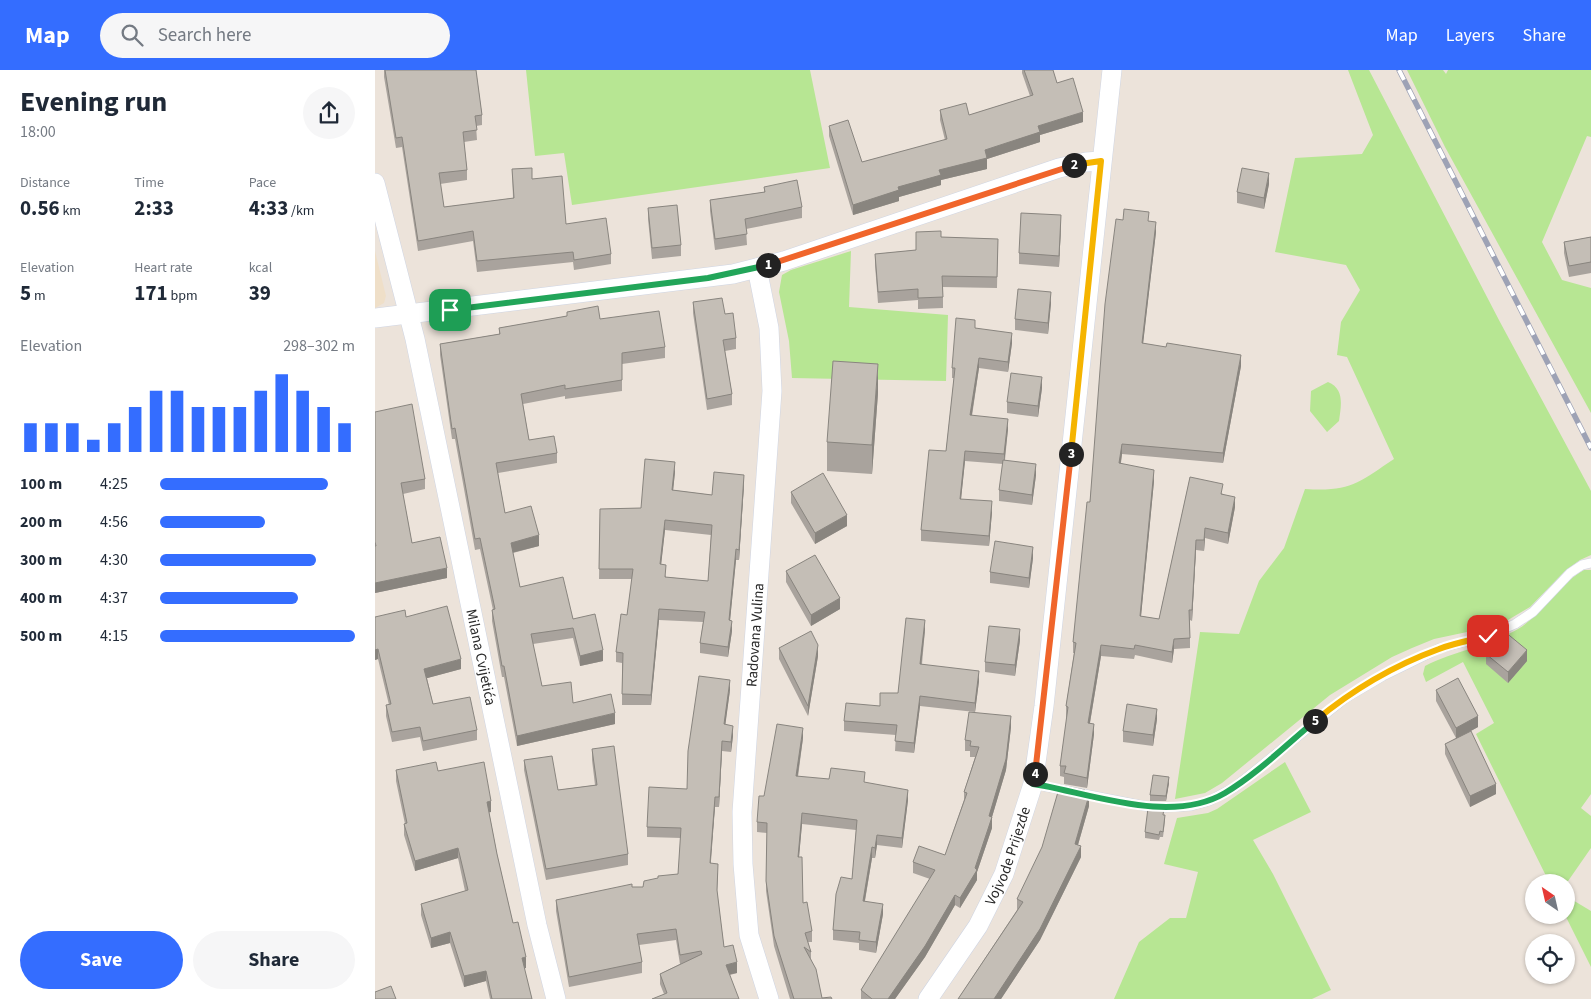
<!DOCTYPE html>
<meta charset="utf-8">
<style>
body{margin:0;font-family:"Source Sans 3",sans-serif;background:#f6f6f7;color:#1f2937;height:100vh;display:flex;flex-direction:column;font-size:19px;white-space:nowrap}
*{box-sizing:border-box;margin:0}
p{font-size:16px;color:#747a83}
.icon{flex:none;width:28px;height:28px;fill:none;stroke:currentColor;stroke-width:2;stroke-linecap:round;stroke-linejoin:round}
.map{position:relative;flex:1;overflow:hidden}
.details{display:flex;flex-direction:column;background:#fff;width:375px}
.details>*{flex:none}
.needle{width:32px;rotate:326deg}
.buttons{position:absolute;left:1150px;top:804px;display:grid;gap:10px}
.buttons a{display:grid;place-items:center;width:50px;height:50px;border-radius:50%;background:#fff;box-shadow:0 1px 4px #0004;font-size:25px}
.pin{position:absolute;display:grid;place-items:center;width:42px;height:42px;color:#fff;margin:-21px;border-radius:10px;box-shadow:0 2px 8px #0006}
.km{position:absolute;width:25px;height:25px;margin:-12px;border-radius:50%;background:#222;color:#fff;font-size:14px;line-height:25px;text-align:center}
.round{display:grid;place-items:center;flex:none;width:52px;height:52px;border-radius:26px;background:#f6f6f7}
.summary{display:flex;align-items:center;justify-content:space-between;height:85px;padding:0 20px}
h1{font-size:28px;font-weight:700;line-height:38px}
.stats{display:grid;grid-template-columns:repeat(3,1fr);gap:8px;height:85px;padding:5px 20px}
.stats div{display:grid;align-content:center}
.stats b{font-size:21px;font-weight:700}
.stats small{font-size:14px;font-weight:400}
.stats p{font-size:14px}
.chart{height:140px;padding:10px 20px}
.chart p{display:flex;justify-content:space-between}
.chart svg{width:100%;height:90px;margin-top:5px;stroke:#346dff;stroke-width:6}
.button{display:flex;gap:10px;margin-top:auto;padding:10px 20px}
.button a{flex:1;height:58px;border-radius:30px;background:#346dff;color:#fff;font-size:20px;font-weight:700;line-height:58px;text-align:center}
.button a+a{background:#f6f6f7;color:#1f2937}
ul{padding:0 20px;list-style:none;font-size:16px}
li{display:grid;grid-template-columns:80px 60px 1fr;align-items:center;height:38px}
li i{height:12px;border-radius:6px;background:#346dff}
header{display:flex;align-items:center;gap:30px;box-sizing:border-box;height:70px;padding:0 25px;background:#346dff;color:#fff}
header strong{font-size:24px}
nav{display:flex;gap:28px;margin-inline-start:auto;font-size:18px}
.search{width:350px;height:45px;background:#f6f6f7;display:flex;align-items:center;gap:12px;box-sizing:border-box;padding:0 18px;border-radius:28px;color:#747a83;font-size:19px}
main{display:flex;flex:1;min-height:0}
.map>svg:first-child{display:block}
.education{fill:#efdfc8}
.green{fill:#b7e693}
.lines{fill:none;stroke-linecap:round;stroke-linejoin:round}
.lane-casing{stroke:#cfd5e3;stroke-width:10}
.street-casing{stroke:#cfd5e3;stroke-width:20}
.lane{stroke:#fff;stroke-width:9}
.street{stroke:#fff;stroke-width:19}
.rail-casing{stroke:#9da2b5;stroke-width:5.5}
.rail{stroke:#fff;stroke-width:4;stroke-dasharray:11;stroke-linecap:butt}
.wall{fill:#a9a39d;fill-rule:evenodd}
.shaded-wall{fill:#89857f}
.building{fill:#c4beb6;stroke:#89857f;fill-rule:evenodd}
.split-1-casing{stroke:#fff;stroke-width:10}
.split-2-casing{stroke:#fff;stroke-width:10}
.split-3-casing{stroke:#fff;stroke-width:10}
.split-4-casing{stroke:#fff;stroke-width:10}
.split-5-casing{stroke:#fff;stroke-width:10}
.split-6-casing{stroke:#fff;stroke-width:10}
.split-1{stroke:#22a559;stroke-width:6}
.split-2{stroke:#f0652b;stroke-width:6}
.split-3{stroke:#f5b400;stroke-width:6}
.split-4{stroke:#f0652b;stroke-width:6}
.split-5{stroke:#22a559;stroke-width:6}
.split-6{stroke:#f5b400;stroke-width:6}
.labels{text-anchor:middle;stroke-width:4;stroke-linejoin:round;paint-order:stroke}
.street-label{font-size:15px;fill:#292929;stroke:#fff}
</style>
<header>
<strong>Map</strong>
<div class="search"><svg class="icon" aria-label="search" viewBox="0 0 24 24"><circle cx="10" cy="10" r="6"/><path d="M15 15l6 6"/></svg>Search here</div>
<nav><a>Map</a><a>Layers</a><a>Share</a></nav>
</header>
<main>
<section class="details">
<div class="summary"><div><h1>Evening run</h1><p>18:00</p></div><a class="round"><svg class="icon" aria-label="share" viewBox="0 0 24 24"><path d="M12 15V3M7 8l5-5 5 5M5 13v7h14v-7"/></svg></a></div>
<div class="stats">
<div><p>Distance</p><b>0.56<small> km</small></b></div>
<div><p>Time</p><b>2:33</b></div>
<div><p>Pace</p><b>4:33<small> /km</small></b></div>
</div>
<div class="stats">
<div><p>Elevation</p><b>5<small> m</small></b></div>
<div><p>Heart rate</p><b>171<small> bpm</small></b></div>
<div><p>kcal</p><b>39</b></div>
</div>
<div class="chart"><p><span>Elevation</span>298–302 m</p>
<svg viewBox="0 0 160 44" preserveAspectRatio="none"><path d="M5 44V30M15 44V30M25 44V30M35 44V38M45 44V30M55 44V22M65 44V14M75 44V14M85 44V22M95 44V22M105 44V22M115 44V14M125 44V6M135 44V14M145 44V22M155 44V30"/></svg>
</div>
<ul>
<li><b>100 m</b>4:25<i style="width:86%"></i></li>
<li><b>200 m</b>4:56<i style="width:54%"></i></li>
<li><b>300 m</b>4:30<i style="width:80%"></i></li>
<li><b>400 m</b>4:37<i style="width:71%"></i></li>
<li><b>500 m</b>4:15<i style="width:100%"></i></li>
</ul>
<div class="button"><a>Save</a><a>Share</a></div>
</section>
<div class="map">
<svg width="1216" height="929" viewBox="0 0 1216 929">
<rect width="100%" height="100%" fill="#ece3da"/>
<path class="education" d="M0 181 11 226 9 233 0 238Z"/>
<path class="green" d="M151 0H435L455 98 197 135 189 83 160 86Z
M973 0H994L1125 252 1216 421V485L1205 490 1190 501 1155 537 1133 550 1111 558 1059 569 1037 578 1017 587 955 625 847 713 830 723 800 729 825 562 864 564 884 511 909 478 930 419C975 422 983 413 1019 389L972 287 962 285 966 252 985 220 971 195 900 182 920 88 987 84 998 65Z
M1032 0H1068L1071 4 1073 0H1216V67L1212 66 1167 172 1187 210 1216 218V343L1070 77Z
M476 181 474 237 573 245 571 311 417 308 414 271 404 222 407 205 416 200Z
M953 312C970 319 966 336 964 351L952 362 935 341 936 321Z
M1209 500H1216V724L1206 738 1216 746V778L1191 814 1174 812 1101 664 1119 653 1088 592 1051 612 1048 604 1050 596C1079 581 1114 576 1143 559 1169 543 1183 514 1209 500Z
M910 692 936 742 878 770 898 804 956 920 937 929H739L764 872 795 848H811L823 802 789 794 802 748 833 743 842 739Z
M1191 826 1216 841V897L1190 845Z"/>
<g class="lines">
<defs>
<path id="lane" d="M658 714 780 738 816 736 834 731 860 717 969 629 1008 606 1065 578 1113 566 1140 554 1158 542 1195 503 1207 495 1216 493"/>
<g id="street">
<path id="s1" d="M0 113 40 269 162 855 181 929"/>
<path d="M382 198 394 258 397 321 367 742 368 794 374 865 394 929"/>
<path d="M0 248 358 204 409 191 684 98 711 92 726 91"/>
<path id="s2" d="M553 929 603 856 629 804 658 714 669 636 737 0"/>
</g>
</defs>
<use href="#lane" class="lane-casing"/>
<use href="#street" class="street-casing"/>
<use href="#lane" class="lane"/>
<use href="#street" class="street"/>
<defs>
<path id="rail" d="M1024 0 1216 378"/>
</defs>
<use href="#rail" class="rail-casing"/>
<use href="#rail" class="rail"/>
</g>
<path class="wall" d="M9 0H101L107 45V55L101 56 102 70 89 72 92 100V110L65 114 69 137 138 128 137 99 157 109 191 154 236 184V194L199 200 198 192 102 202 98 171 43 181 27 77 21 78 9 7Z
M647 0H678L682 13 708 52 665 65V72L612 89V99L566 110V115L524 127V131L478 145 454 66V56L487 92 570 70 565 50V40L594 45 655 26 647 3Z
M894 114 889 139 862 133V122Z
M389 117 427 137V148L371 159 372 175 340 180 335 141V130L389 122Z
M273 138 306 175V186L277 189 273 149Z
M748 150 774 151 781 162 768 273 866 296 848 393 747 384 746 393 779 411 766 546 784 549 815 407 848 424 860 437 853 474 830 468 829 481 821 480 817 551 815 550V578L799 579 797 593 760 585 759 589 726 586 715 653 719 664 712 718 689 714V707L685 706V696L692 647H691V636L699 583H698V572Z
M686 156 684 197 644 194V183Z
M566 167 623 169 622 218 568 217V238L543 239V230L503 233 500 195V184L541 180Z
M1216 167V203L1194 207 1189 183V172Z
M318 232 350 244 361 268V279L350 281 357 324V335L332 340 318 243Z
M676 233 673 264 640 260V249Z
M192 242 225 249 290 277V288L247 294V321L190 329V326L148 334 154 370 182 383V393L123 403 130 443 164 476 138 483 145 517 198 549 228 591 205 596 198 568 158 574 167 616 198 633 240 654 142 676 129 607H127L117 551V540H118L105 479 100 480 80 369H77L65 285V274L124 264V258L192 246Z
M600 258 637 273 633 302 604 298 597 346 633 359 630 390 661 405 657 435 624 431V420L628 394 590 391 586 429 617 442 614 476 546 471V460L571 381 579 308H577V298Z
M667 318 663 347 632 343V332Z
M503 323 497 404 452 401V372Z
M0 342 50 409V419L28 424 37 473 72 508 0 523Z
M300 402 298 420 337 425 369 415 364 490H361L355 550 357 561 353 587 325 583V573L328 552 284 550 276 635H247V593L241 592V582L252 545 257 509H224L225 439 266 438ZM290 460 336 465 333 511 291 507 286 494Z
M416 422 472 456 440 474 416 433Z
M658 488 654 518 615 513V502Z
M411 501 465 539 436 556 411 512Z
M0 547H31L86 599 52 608 58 634 102 660V670L48 681 45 667 17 672 11 646V635H14L3 589 0 590Z
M550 560 547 594 604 611 600 642 545 636 539 683 520 681 521 665 469 661V651L505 636 523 623Z
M645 570 640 606 610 602V592Z
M404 578 443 586 433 646 404 589Z
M1111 584 1152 591 1133 613 1111 594Z
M355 620 350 655 358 666 356 682 347 681 344 737H340L335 793 343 804 342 822 349 877 362 903 289 924 285 914V904L305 894 301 870 264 875 267 892V903L194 917 181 841V830L257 817H268L303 804 306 768 272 767V757L312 719Z
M1061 620 1103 657 1094 662 1121 724 1095 737 1070 684V674L1081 668 1061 631Z
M782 649 778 676 748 672V661Z
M636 657 631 700 617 747V758L602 802V810L585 838 580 835 550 887 520 929H486V920L555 809 538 803V792L570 785 589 730V722L600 687H595V681H590V670Z
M428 668 423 707 490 713 533 730 527 778 502 775 500 788H497L490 831 508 844 501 883 484 880V873L458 870V860L477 809 481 760 427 754 424 787 428 833 437 861V872H433L436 882V889L447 928 457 929H415L399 876 391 821 392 763 382 762V752L389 726Z
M217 679 253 784V795L171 810 149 700V690L183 720 220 715 217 690Z
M21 700 63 701 116 742H114L122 784 138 853 151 898H149L157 929H115L111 911 89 917 75 873 56 878 46 845V834L90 821 83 788 40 801 29 765V754H30L21 711Z
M794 713 791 731H775V725Z
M710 724 714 736 703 775 706 787 665 870 626 929H583L642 840V829Z
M789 745 790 751 788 767H785L784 770 770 768V762Z"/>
<path class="shaded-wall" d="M708 42V52L665 65V72L612 89V99L566 110V115L524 127V131L478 145V135L564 100 663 56Z
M894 103V114L889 139V128Z
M686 145V156L684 197V186Z
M781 152V162L767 283V273Z
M676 222V233L673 264V253Z
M637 263V273L633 302V292Z
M866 285V296L848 393V383Z
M604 288V298L595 356V345Z
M503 294V323L497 404V375Z
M667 307V318L663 347V336Z
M633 349V359L629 394V384Z
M747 374V384L744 404V393Z
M590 381V391L585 439V429Z
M300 392V402L297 431V420Z
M661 394V405L657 435V425Z
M779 400V411L765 557V546Z
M369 405V415L364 490V480Z
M860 427V437L853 474V463Z
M617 431V442L614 476V466Z
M472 445V456L440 474V463Z
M290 450V460L285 505V494Z
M830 458V468L829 481V470Z
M164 465V476L136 483V473Z
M821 470V480L817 551V540Z
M658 477V488L654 518V508Z
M361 479V490L354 561V550Z
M72 498V508L0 523V513Z
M465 528V539L436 556V545Z
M284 539V550L276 635V625Z
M550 550V560L545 604V594Z
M357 551V561L353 587V577Z
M645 559V570L640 606V595Z
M799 569V579L797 593V582Z
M443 575V586L433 646V636Z
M726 575V586L713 664V653Z
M3 579V589L0 590V580Z
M228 580V591L205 596V586Z
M1152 580V591L1133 613V602Z
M86 589V599L49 609V599Z
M604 601V611L600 642V633Z
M355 610V620L349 665V654Z
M545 626V636L539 683V673Z
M782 639V649L778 676V665Z
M240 643V654L142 676V666Z
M636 646V657L631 700 614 757V746Z
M1103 646V657L1081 669V658Z
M719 654V664L712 718V708Z
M358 656V666L356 682V672Z
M428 658V668L421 717V706Z
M347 671V681L344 737V727Z
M794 707V713L791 731V726Z
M1121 714V724L1095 737V726Z
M533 720V730L527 778V768Z
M714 725V736L700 785V774Z
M340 727V737L335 804V793Z
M116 731V742L112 743V732Z
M427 743V754L423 798V787Z
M617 747V758L602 802V810L585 838V828L600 798Z
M502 765V775L500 788V778Z
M706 776V787L665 870 626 929H619Z
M497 777V788L488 841V831Z
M83 778V788L40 801V791Z
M580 825V835L550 887 520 929H513Z
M508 834V844L501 883V872Z
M75 862V873L56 878V868Z
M151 887V898L147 899V888Z
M362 892V903L351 905V895Z
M111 901V911L89 917V906Z"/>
<path class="building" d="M10 0H101L107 45 100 46 102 60 88 62 92 100 64 103 69 137 139 128 137 99 157 98V109L187 106 191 154 231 148 236 184 199 190 198 182 102 191 98 161 43 171 27 67 21 68Z
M649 0H678L682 13 698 8 708 42 663 56 665 62 610 80 612 88 564 100 566 105 523 117 524 120 478 135 454 56 473 50 487 92 572 69 565 40 591 33 594 45 658 25Z
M867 98 894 103 889 128 862 122Z
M422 110 427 137 370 149 372 164 340 169 335 130 390 122 389 117Z
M302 135 306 175 277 178 273 138Z
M749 139 774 142 773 151 781 152 767 273 791 277 792 273 866 285 848 383 747 374 744 393 779 400 765 546 784 549 815 407 848 414 846 424 860 427 853 463 830 458 829 470H821L817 540H814L815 568 799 569 797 582 760 575 759 579 726 575 713 653 719 654 712 708 689 703 691 696H685L693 637 691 636 701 573 698 572 712 432H715L730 234 741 149 748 150Z
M646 143 686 145 684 186 644 183Z
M566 161V167L623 169 622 207 567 206 568 227 543 228V219L503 222 500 184 541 180V162Z
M1216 167V192L1194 196 1189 172Z
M643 219 676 222 673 253 640 249Z
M347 228 350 244 358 243 361 268 348 270 357 324 332 329 318 232Z
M223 236 225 249 284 241 290 277 247 283V310L190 319V315L146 324 154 370 179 366 182 383 121 393 130 443 156 436 164 465 136 473 145 517 188 507 198 549 220 544 228 580 205 586 198 558 156 564 167 616 196 612 198 633 236 624 240 643 142 666 129 596H127L117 540 120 539 105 468 100 469 80 358 77 359 65 274 125 264 124 258 192 246V242Z
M581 248 600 250V258L637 263 633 292 604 288 595 345 633 349 629 384 590 381 585 429 617 431 614 466 546 460 554 380 571 381 580 298H577Z
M458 291 503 294 497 375 452 372Z
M636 303 667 307 663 336 632 332Z
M37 334 50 409 26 413 37 473 65 467 72 498 0 513V476H1L0 472V342Z
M270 389 300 392 297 420 337 425 339 402 369 405 364 480 361 479 354 550 357 551 353 577 325 573 330 542 284 539 276 625 247 624 248 583 241 582 246 544 252 545 258 499H224L225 439 266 438ZM290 450 337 455 333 511 290 507 291 495 285 494Z
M628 390 661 394 657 425 624 420Z
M448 403 472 445 440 463 416 422Z
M620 471 658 477 654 508 615 502Z
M440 485 465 528 436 545 411 501Z
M72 536 86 589 49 599 58 634 95 627 102 660 48 671 45 657 17 662 11 635 16 634 3 579 0 580V547L30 540 31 547Z
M531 548 550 550 545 594 604 601 600 633 545 626 539 673 520 671 522 655 469 651 471 633 505 636V623H523Z
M614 556 645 559 640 595 610 592Z
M436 561 443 575 433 636 404 578Z
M1129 561 1152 580 1133 602 1111 584Z
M324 606 355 610 349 654 358 656 356 672 347 671 344 727H340L335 793 343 794 342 820 349 877 358 875 362 892 351 895 364 929H277L292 923 285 904 327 884 326 881 305 885 301 859 262 864 267 892 194 907 181 830 257 814V817H268L269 811 283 808V806L303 804 306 758 272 757 274 717 312 719 313 681Z
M1083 608 1103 646 1081 658 1061 620Z
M752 634 782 639 778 665 748 661Z
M594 642 636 646 631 689 614 746 617 747 600 798 602 800 585 828 580 825 550 876 513 929H497L486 920 560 800 538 792 544 776 570 785 592 723 589 722 604 677 595 676 596 671 590 670Z
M402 654 428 658 421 706 454 709 456 698 490 702 489 712 533 720 527 768 502 765 500 778 497 777 488 831 508 834 501 872 484 870 485 862 458 860 461 824 466 807 477 809 482 750 427 743 423 787H427L428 833 432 832 437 861 430 863 436 882 429 877 441 899 447 928 456 927 457 929H419L399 866 391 811 392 753 382 752 384 726H389Z
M1096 661 1121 714 1095 726 1070 674Z
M239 676 253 784 171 799 149 690 177 686 183 720 222 715 217 679Z
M61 692 63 701 109 692 116 731 112 732 122 784 138 853 143 852 151 887 147 888 157 929H117L111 901 89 906 75 862 56 868 46 834 93 820 83 778 40 791 29 754 32 753 21 700Z
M778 705 794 707 791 726 775 725Z
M685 715 710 720V724L714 725 700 774 706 776 665 859 619 929H583L648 832 642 829 667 777Z
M773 738H789L788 745H790L788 762 785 761 784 765 770 762Z
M16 916 21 929H0V922Z"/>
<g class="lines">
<defs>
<path id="split-1" d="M75 240 333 208 393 195"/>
<path id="split-2" d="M393 195 699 95"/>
<path id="split-3" d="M696 384 726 91 699 95"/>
<path id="split-4" d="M660 704 696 384"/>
<path id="split-5" d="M660 704 658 714 670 716C725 727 799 753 850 723 882 704 911 675 940 651"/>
<path id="split-6" d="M940 651C976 621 1020 595 1064 579 1079 573 1097 570 1113 566"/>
</defs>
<use href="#split-1" class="split-1-casing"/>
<use href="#split-2" class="split-2-casing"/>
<use href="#split-3" class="split-3-casing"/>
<use href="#split-4" class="split-4-casing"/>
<use href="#split-5" class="split-5-casing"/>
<use href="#split-6" class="split-6-casing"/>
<use href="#split-1" class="split-1"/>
<use href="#split-2" class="split-2"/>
<use href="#split-3" class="split-3"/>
<use href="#split-4" class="split-4"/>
<use href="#split-5" class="split-5"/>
<use href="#split-6" class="split-6"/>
</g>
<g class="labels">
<g class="street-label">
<text transform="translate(380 565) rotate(-86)" y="5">Radovana Vulina</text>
<text dy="5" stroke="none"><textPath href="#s1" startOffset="486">Milana Cvijetića</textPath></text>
<text dy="5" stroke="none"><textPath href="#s2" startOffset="165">Vojvode Prijezde</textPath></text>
</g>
</g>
</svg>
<div class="buttons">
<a><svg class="needle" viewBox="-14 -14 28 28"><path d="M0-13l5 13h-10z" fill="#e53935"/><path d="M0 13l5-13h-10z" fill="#747a83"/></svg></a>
<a><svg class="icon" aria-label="locate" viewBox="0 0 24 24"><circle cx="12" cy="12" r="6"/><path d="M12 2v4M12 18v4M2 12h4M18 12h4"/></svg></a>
</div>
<div class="pin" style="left:75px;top:240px;background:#1e9e55"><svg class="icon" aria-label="arrive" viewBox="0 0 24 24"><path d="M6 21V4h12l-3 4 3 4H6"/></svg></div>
<div class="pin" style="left:1113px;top:566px;background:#d93025"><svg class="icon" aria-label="check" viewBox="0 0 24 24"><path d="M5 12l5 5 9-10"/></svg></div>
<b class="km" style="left:393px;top:195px">1</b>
<b class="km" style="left:699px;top:95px">2</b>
<b class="km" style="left:696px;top:384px">3</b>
<b class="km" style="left:660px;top:704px">4</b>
<b class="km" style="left:940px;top:651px">5</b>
</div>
</main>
